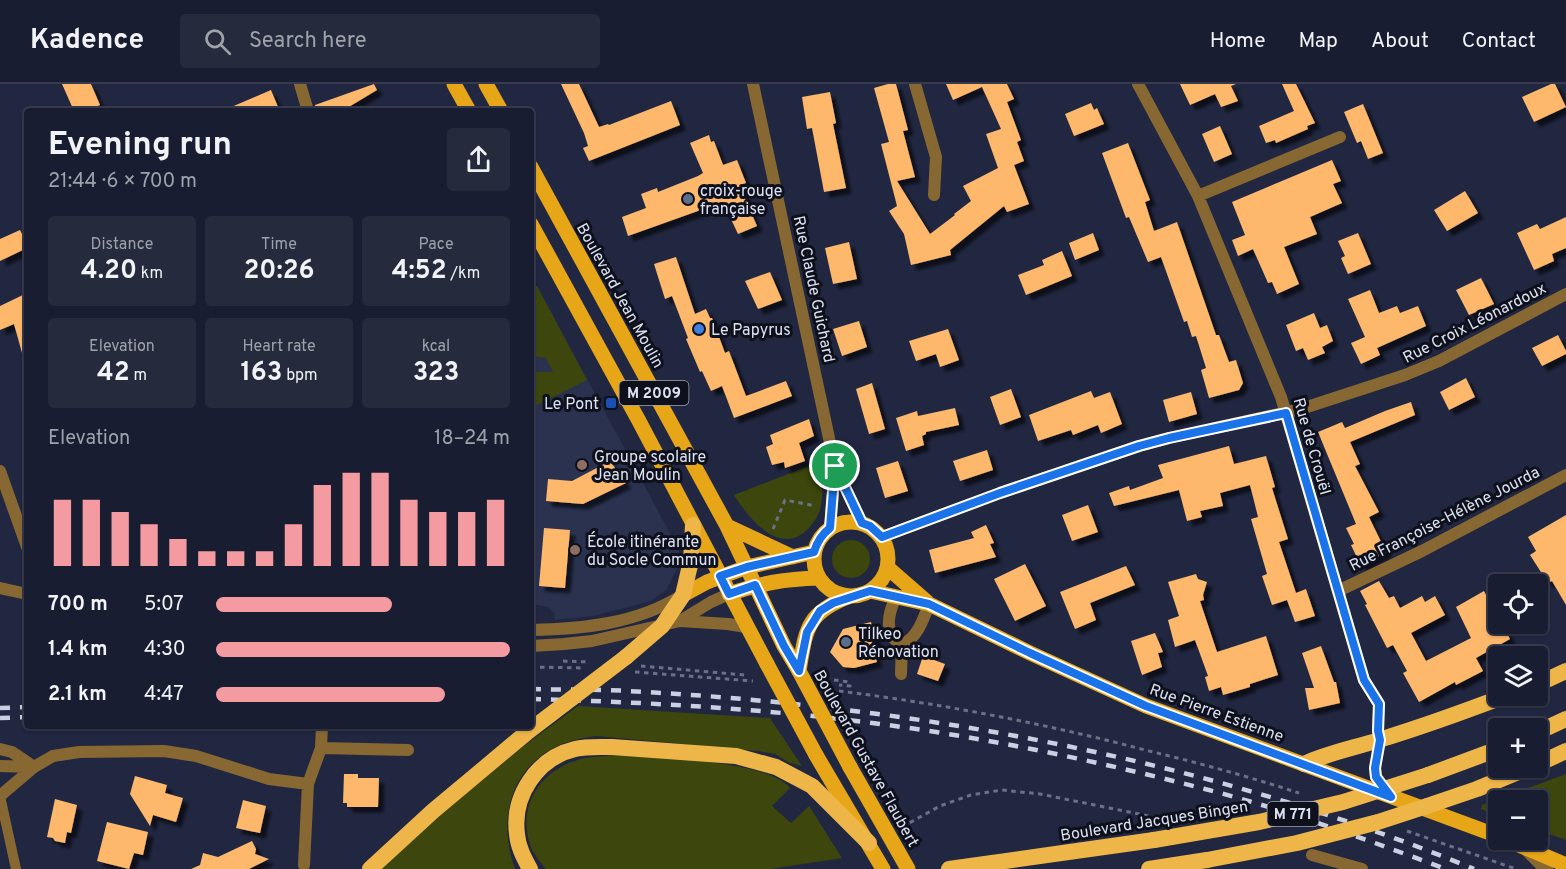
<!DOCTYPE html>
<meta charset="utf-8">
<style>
body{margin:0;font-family:Overpass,sans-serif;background:#262a3d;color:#f1f3f6;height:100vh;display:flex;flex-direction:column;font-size:22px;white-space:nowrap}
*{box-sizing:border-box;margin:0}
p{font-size:20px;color:#9fa2ab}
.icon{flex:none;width:33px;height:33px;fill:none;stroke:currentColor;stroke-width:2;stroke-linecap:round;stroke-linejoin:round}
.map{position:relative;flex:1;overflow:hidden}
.drawer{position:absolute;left:24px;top:24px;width:510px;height:621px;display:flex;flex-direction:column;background:#191d31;border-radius:6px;box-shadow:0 2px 4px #0004,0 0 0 2px #373b4d}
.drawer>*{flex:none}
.fabs{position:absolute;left:1488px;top:490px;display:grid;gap:12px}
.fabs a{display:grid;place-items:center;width:60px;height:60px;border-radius:6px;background:#191d31;box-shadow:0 2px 4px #0004,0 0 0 2px #373b4d;font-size:30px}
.pin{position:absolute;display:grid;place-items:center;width:51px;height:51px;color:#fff;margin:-26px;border:3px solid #fff;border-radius:50%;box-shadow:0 2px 6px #0007}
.round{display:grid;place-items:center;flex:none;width:63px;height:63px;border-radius:6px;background:#262a3d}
.head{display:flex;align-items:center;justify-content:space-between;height:102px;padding:0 24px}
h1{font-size:33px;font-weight:700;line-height:45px}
.stats{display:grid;grid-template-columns:repeat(3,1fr);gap:9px;height:102px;padding:6px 24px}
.stats div{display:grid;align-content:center;border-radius:6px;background:#262a3d;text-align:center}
.stats b{font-size:26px;font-weight:700}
.stats small{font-size:16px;font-weight:400}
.stats p{font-size:16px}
.chart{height:168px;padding:12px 24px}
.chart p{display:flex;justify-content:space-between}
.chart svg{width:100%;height:108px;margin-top:6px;stroke:#f49aa1;stroke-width:6}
ul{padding:0 24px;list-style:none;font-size:20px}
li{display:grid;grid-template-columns:96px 72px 1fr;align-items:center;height:45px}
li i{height:15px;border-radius:8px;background:#f49aa1}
header{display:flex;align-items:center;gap:36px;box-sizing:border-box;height:84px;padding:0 30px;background:#191d31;border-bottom:2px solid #373b4d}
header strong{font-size:28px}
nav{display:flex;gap:33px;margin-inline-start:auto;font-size:21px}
.search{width:420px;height:54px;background:#262a3d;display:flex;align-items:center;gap:15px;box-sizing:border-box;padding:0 21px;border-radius:6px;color:#9fa2ab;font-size:22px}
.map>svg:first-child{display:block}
.built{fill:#2a3250}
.green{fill:#3d460d}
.building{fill:#fdb86c;filter:url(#shadow)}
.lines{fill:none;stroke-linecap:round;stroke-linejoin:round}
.path{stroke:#6a7086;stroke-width:3;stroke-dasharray:4.5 4.5;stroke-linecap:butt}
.service{stroke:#886832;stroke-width:10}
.minor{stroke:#886832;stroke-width:12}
.primary{stroke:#e7a618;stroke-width:15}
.trunk{stroke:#eeb648;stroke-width:16}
.rail{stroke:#cacfe1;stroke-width:4.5;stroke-dasharray:10 10;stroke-linecap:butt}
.primary-bridge{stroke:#e7a618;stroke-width:15}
.trunk-bridge{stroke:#eeb648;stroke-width:16}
.route-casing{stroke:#fff;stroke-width:12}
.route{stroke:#1a73e8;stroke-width:8}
.service-dot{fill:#5c6f8a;stroke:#0e111c;stroke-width:2}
.shop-dot{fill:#3f7fe0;stroke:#0e111c;stroke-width:2}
.transit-dot{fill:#1a4fb4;stroke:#0e111c;stroke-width:2}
.education-dot{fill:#8d6e63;stroke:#0e111c;stroke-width:2}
.labels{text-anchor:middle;stroke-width:6;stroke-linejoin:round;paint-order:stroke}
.shield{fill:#0e111c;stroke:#9fa3b2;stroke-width:1.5}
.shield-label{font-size:15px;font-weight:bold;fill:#dde2f3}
.poi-label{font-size:16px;fill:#dde2f3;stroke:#0e111c;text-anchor:start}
.street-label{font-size:16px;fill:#dde2f3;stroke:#0e111c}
</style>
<header>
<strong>Kadence</strong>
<div class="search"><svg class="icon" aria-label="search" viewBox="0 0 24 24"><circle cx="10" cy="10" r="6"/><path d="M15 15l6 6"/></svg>Search here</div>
<nav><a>Home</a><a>Map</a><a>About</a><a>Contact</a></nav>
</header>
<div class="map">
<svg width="1566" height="785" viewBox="0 0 1566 785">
<defs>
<filter id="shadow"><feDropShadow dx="5.5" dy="5.5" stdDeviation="1.5" flood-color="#0009"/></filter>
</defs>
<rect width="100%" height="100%" fill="#212741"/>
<path class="built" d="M537 202 679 466 677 484 667 505 651 517 593 532 555 536 554 529 548 523 531 520V205Z"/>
<path class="green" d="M537 202 587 296 531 324V288H553L546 274 531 272V205Z
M819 378C821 392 824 406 821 421 820 430 814 438 808 445 779 474 748 433 734 411Z
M832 475a19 19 0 1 1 38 0a19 19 0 1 1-38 0Z
M578 622 770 634 802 682 790 679 775 670 758 667 597 652C524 658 491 718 515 785H382L426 742 525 661Z
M614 671C652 674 766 675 790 704L772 722 791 739 809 722 842 774 770 785H546C541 779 536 773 532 766 515 724 539 686 581 675 591 672 603 673 614 671Z
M1566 690V756L1538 746V717H1498V732L1481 725 1482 721Z"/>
<path class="building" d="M62 0H91L100 21 85 27H74Z
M374 0 377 6 342 27H316L315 21Z
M561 0H579L599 43 608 40 609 41 671 17 680 41 589 77 583 64 588 62 584 49Z
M888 0H896L908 46 903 47 915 93 897 97 930 150 955 131 954 130 971 117 963 102 998 84 986 50 1001 45 982 3 953 16 946 0H1007L1014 15 1007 18 1021 56 1017 58 1024 77 1014 81 1029 120 1007 128 1004 122 950 166 951 171 911 181 904 150 889 127 897 122 881 60 889 58 874 4Z
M1180 0H1236L1231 2 1238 17 1221 23 1215 10 1190 21Z
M1282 0H1296L1315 39 1307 42 1308 45 1276 59 1275 56 1266 59 1259 42 1294 27Z
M1551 0H1555L1566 23 1534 38 1522 13Z
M271 6 278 23 268 27H222Z
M830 8 836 39 833 40 846 104 824 108 812 44 807 45 802 13Z
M1091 19 1094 26 1097 24 1104 40 1074 52 1065 30Z
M1363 20 1383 69 1368 75 1361 57 1357 59 1344 28Z
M1220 42 1232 70 1214 78 1202 50Z
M709 51 711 58 714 57 723 81 737 76 746 99 739 101 757 142 738 150 723 118 628 152 622 133 646 124 641 110 657 104 658 108 698 92 703 89 690 59Z
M1128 59 1150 116 1145 118 1154 147 1177 138 1216 251H1219L1229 278 1236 276 1243 299 1239 306 1209 314 1201 286 1206 284 1196 252 1192 253 1187 237 1184 238 1161 173 1148 178 1129 133 1126 134 1102 69Z
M1332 76 1341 97 1333 100 1342 119 1310 133 1317 150 1284 163 1299 200 1277 210 1272 198 1268 199 1253 165 1238 172 1232 156 1245 151 1232 118Z
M1465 107 1478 129 1447 147 1434 126Z
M1566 133V164L1552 170 1554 177 1534 186 1517 149 1537 140 1540 145Z
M20 146 27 160V164L0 177V155Z
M1093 149 1099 166 1075 176 1069 159Z
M1358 149 1371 180 1348 190 1341 174 1345 172 1338 157Z
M849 158 857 195 833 200 825 164Z
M1062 167 1072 192 1026 211 1018 191 1044 181 1042 176Z
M676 173 695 230 706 225 710 234H712L725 269 729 267 746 312 786 297 792 312 734 334 722 302 711 307 702 287 700 288 686 255 688 254 672 212 665 215 654 180Z
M770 188 782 216 758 225 745 197Z
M1481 194 1494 220 1469 231 1456 206Z
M1370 206 1379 229 1397 222 1400 229 1418 222 1426 242 1377 264 1380 271 1361 280 1351 259 1365 253 1348 215Z
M27 209V268L22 269 14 240 0 246V222Z
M1314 229 1320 244 1327 241 1333 257 1322 263 1325 269 1308 276 1303 264 1296 267 1286 241Z
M859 237 867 263 842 272 833 245Z
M948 245 959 276 940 283 936 270 916 277 909 257Z
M1558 251 1566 267V270L1542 282 1532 264Z
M1466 294 1475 313 1449 326 1440 308Z
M872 299 885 345 869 350 856 305Z
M1011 305 1021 333 1000 341 990 313Z
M1091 307 1094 314 1110 308 1122 340 1101 349 1098 341 1073 351 1071 346 1038 357 1029 331Z
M1191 308 1197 330 1169 338 1163 316Z
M1411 318 1415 331 1350 358 1360 380 1355 382 1379 428 1369 433 1386 468 1361 482 1351 461 1354 460 1346 444 1356 440 1318 348 1342 338 1345 344 1385 327Z
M955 324 959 341 926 348V350L922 352 924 361 906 367 896 334 917 327 918 332Z
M809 335 814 352 799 359 805 377 785 384 784 378 772 381 766 363 773 360 770 351Z
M1229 362 1234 380 1266 372 1275 403 1272 404 1288 455 1279 458 1296 509 1306 505 1315 532 1295 538 1287 516 1272 521 1262 492 1267 490 1251 435 1258 433 1250 401 1220 409 1223 422 1200 427 1202 433 1187 437 1179 406 1114 422 1109 409 1129 402 1130 406 1163 394 1158 381Z
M987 366 993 386 960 397 953 377Z
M610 377 626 399 583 420 546 417 548 395 572 397Z
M898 377 908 407 885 414 876 384Z
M1088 421 1098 448 1072 457 1062 431Z
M1566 431V521L1552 497 1548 499 1530 471 1536 467 1528 453Z
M986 441 994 459 990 460 996 473 935 489 929 466 974 454 971 448Z
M544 444 570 446 565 504 539 502Z
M1025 480 1046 522 1015 537 994 495Z
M1126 482 1135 501 1090 519 1096 536 1075 545 1060 508Z
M1196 490 1198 495 1207 498 1203 511 1204 516 1200 517 1217 568 1266 552 1278 591 1250 600V603L1223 611 1221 603 1209 607 1205 593 1208 592 1195 556 1175 563 1168 536 1179 532 1168 498Z
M1379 497 1389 514 1394 512 1400 524 1422 512 1425 518 1435 512 1445 531 1411 549 1426 577 1471 554 1456 523 1484 507 1498 534V540H1502L1510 555 1476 574 1483 587 1456 601 1455 598 1419 618 1403 589 1407 587 1393 561 1387 564 1365 521 1367 520 1360 507Z
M871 538 876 557 872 558 877 578 854 584 843 583 830 568 843 545Z
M1155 549 1163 568 1158 569 1162 583 1142 591 1131 557Z
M1321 562 1334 598H1336L1340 619 1309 626 1305 604H1314L1302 569Z
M923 572 945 580 938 597 917 590Z
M344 690H358V694H379L378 723H347V719H343Z
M135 692 167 701 165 709 183 714 176 738 153 731 150 742 130 710Z
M55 715 77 721 71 749 67 748 65 759 55 757 53 754 47 753Z
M243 716 266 722 260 749 236 744Z
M107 738 148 748 143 771 134 769 129 785 97 777Z
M252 757 256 765 255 770 269 775 249 785H191L200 781 203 769 218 773Z"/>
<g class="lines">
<path class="path" d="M773 445 785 416 816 422
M563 577 589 578
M641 582 745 591
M531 583 583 584
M635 588 753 597
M834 596 849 598 850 602 839 601
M839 607C943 620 1047 640 1149 667 1199 679 1250 693 1299 709
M902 743 940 722 971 711 1002 706 1040 710 1164 735
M1407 747 1516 785"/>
<path class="service" d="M0 712 16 785"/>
<path class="minor" d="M300 0 308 27
M753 0 835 382 862 439
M915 0 936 73 934 111
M1138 0 1198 112 1281 313 1364 596 1379 620 1378 647 1380 656 1375 684 1376 693 1389 711
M1198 112 1340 53
M0 387 27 463
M830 444 835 384
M882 453 1000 409 1139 362 1169 354 1301 325 1405 291 1439 277 1566 210
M0 504 27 510
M1338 507 1422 467 1566 391
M896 513C889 527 882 552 902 560
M680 537 711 518 729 510
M531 546C581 545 635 540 679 513
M902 560C917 555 924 534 929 520
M531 562 564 560 592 557 680 537 728 540 746 543
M901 590 902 560
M321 664 408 666
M0 665 12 668 34 683
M0 682 33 683
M0 712 34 683 53 672 79 668 164 667 196 672 269 695 308 700 321 664 322 642
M1526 766 1543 783 1547 785
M1312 771 1362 785
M304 781 308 700"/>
<path class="primary" d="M454 0 469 27
M486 0 501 27
M531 83 727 442 784 562 799 587
M531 140 639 337 767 580
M814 475a37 37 0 1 1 74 0a37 37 0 1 1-74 0Z
M727 442 793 473
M888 484 927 518
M870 507 929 520 1030 569 1146 622 1498 752
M729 510C761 499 785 495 819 494
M683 511 707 498 747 483 814 468
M799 587C806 545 806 529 850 512
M816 671 883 785
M850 683 908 785
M1507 756 1566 781"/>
<path class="trunk" d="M626 573 662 542 683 511 691 477 693 441
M1538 600 1566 587
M1538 648 1566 635
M1304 680C1328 669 1354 664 1379 656 1421 643 1463 628 1505 612
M1538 680 1566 667
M1428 691 1498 665
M1427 722 1477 705 1528 684
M370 785 433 727 525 650
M530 785C524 774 518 763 517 750 512 712 537 674 575 665 587 662 600 663 612 663L736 672 776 683 812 702 869 759
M949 785 1154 756
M1149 785 1207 776"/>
<path class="rail" d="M531 605C563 606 596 605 628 607 916 622 1207 675 1474 785
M531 615C642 618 754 624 864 638 979 652 1093 676 1205 705 1287 726 1367 756 1446 785
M0 624 27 623
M0 634 27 633"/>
<path class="primary-bridge" d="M767 580 816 671
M799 587 850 683"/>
<path class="trunk-bridge" d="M525 650 626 573
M1154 756 1259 738 1343 718 1428 691
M1207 776 1297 759 1378 738 1427 722"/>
</g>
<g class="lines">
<defs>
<path id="route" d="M1286 329 1364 596 1379 620 1378 647 1380 656 1375 684 1376 693 1391 713 1146 622 1030 569 929 520 870 507 833 519 820 527 807 548 799 587 784 562 755 501 729 510 720 492 747 483 814 468C817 458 821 451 830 444L835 382 862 439 870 442 882 453 1000 409 1139 362 1169 354Z"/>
</defs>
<use href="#route" class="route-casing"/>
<use href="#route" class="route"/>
</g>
<g class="service-dot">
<circle cx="688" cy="115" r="6"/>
<circle cx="846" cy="558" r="6"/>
</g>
<circle class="shop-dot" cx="699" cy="245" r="6"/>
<rect class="transit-dot" x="605" y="313" width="12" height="12" rx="3"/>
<g class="education-dot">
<circle cx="582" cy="381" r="6"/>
<circle cx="575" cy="466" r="6"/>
</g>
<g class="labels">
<g class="shield">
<rect x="619.5" y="297" width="69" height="24" rx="4.5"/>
<rect x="1267.5" y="718" width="51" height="24" rx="4.5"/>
</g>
<g class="shield-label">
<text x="654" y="314">M 2009</text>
<text x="1293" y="735">M 771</text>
</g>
<g class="poi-label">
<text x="700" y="112">croix-rouge<tspan x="700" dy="18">française</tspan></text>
<text x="711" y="251">Le Papyrus</text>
<text x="599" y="325" text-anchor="end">Le Pont</text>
<text x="594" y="378">Groupe scolaire<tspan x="594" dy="18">Jean Moulin</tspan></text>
<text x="587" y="463">École itinérante<tspan x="587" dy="18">du Socle Commun</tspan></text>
<text x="858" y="555">Tilkeo<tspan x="858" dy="18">Rénovation</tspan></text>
</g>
<g class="street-label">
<text transform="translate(815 205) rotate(78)" y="6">Rue Claude Guichard</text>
<text transform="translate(621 211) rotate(61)" y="6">Boulevard Jean Moulin</text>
<text transform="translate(1474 238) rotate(-27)" y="6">Rue Croix Léonardoux</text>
<text transform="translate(1313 362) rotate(74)" y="6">Rue de Crouël</text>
<text transform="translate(1444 434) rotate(-27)" y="6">Rue Françoise-Hélène Jourda</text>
<text transform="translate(1217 628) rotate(20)" y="6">Rue Pierre Estienne</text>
<text transform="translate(867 674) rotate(61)" y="6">Boulevard Gustave Flaubert</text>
<text transform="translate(1154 736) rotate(-9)" y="6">Boulevard Jacques Bingen</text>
</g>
</g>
</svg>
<div class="fabs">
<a><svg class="icon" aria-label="locate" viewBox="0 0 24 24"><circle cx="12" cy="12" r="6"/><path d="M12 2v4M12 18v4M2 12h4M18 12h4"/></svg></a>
<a><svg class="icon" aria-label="layers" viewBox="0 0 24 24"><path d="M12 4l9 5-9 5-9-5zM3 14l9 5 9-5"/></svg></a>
<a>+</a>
<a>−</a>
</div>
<div class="pin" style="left:835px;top:382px;background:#1e9e55"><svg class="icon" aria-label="arrive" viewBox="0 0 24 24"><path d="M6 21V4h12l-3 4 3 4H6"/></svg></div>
<section class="drawer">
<div class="head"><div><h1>Evening run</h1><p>21:44 · 6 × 700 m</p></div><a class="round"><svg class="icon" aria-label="share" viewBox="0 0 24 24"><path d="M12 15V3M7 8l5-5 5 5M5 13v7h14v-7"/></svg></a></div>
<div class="stats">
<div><p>Distance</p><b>4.20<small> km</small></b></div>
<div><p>Time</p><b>20:26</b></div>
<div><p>Pace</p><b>4:52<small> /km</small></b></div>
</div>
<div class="stats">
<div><p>Elevation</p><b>42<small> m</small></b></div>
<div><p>Heart rate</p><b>163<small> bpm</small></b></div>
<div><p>kcal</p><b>323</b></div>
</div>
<div class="chart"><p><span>Elevation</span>18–24 m</p>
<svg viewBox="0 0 160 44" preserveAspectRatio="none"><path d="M5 44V17M15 44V17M25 44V22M35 44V27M45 44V33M55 44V38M65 44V38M75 44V38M85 44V27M95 44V11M105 44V6M115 44V6M125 44V17M135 44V22M145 44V22M155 44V17"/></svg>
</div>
<ul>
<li><b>700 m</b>5:07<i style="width:60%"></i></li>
<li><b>1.4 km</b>4:30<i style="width:100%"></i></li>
<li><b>2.1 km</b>4:47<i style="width:78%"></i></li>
</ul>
</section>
</div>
